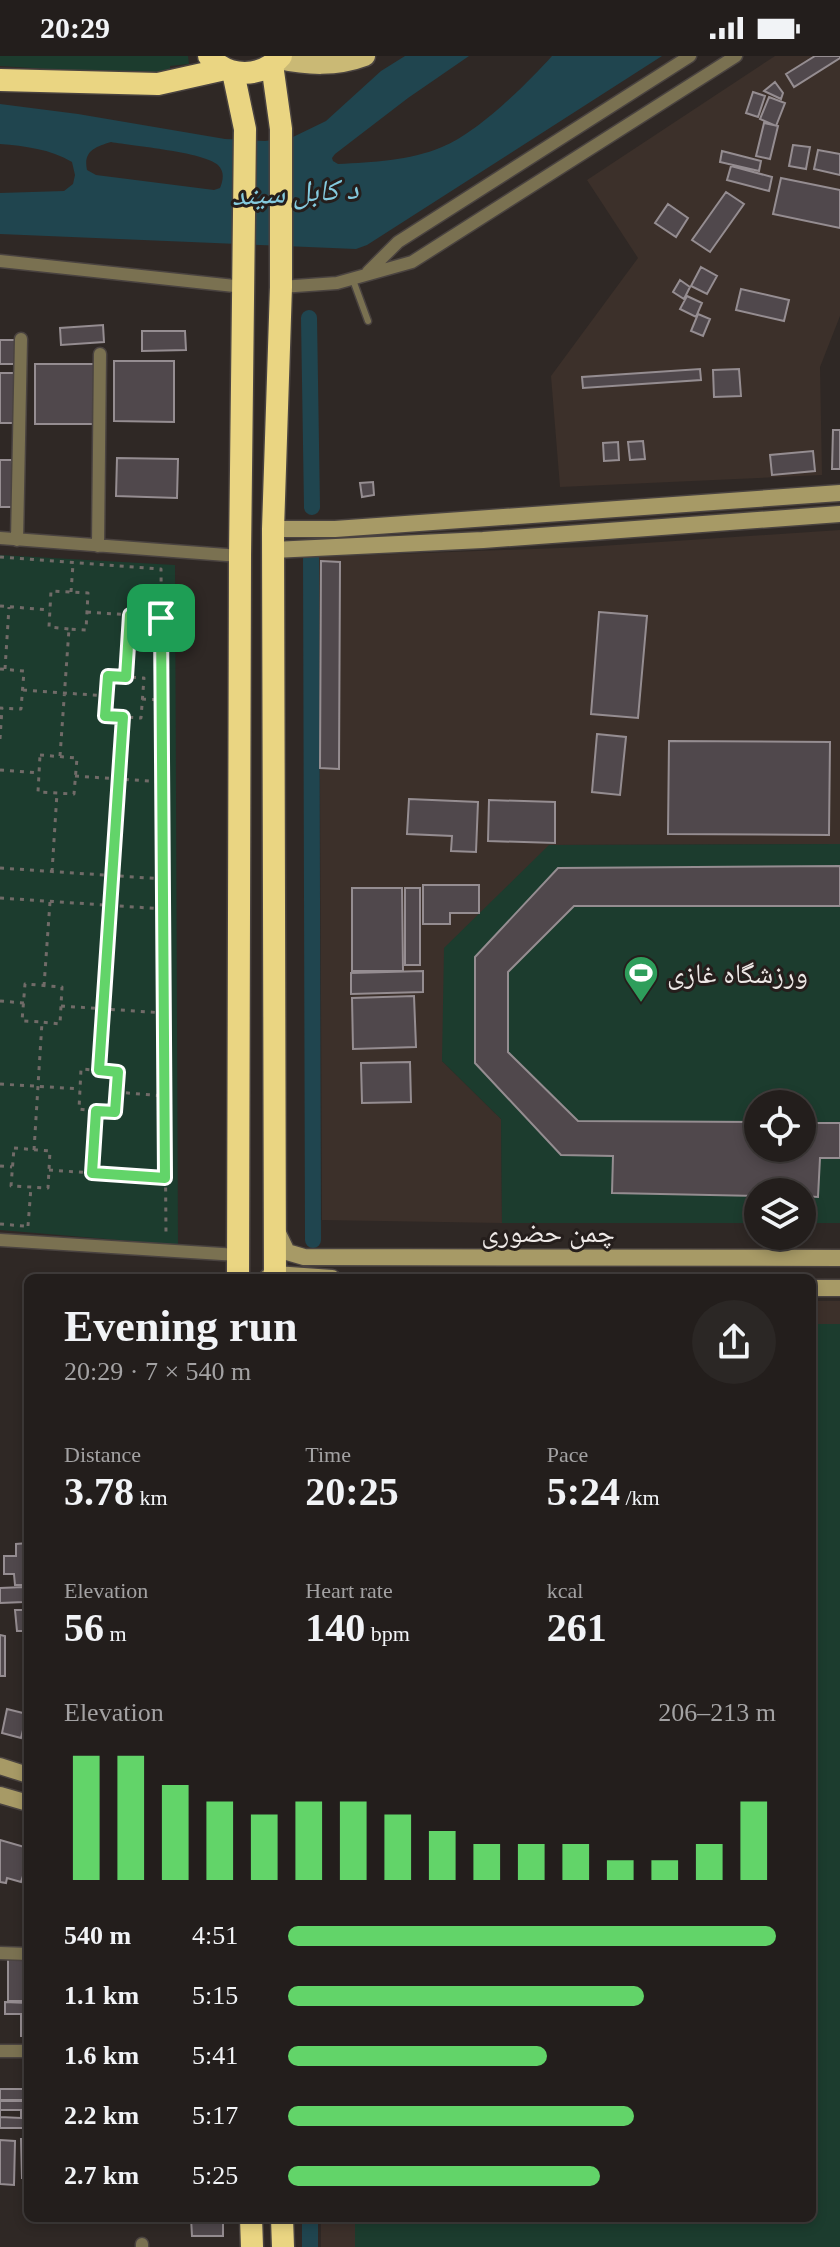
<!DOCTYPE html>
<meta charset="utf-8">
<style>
body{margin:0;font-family:"Times New Roman","Noto Naskh Arabic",serif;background:#2b2725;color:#f1f3f6;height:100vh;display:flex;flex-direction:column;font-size:30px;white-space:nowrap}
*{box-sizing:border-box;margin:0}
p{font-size:26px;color:#a3a2a3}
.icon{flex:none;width:44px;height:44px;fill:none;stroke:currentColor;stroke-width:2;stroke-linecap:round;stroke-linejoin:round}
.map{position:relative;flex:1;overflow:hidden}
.drawer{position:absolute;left:24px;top:1218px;width:792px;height:948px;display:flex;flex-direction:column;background:#231e1c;border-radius:12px;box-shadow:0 4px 12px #0003,0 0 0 2px #403c3b}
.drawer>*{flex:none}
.fabs{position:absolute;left:744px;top:1034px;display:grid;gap:16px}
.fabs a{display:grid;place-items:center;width:72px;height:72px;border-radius:50%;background:#231e1c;box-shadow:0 4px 12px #0003,0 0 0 2px #403c3b;font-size:40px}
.pin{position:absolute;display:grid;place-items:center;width:68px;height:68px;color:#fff;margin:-34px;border-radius:16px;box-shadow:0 4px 12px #0006}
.round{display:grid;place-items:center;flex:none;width:84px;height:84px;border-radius:42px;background:#2b2725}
.overview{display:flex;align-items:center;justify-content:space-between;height:136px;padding:0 40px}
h1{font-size:44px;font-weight:700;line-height:60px}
.metrics{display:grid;grid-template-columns:repeat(3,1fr);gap:12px;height:136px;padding:8px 40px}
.metrics div{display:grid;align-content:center}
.metrics b{font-size:40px;font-weight:700}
.metrics small{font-size:22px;font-weight:400}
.metrics p{font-size:22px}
.chart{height:224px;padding:16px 40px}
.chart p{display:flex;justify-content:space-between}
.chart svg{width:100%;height:144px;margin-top:8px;stroke:#62d469;stroke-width:6}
ul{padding:0 40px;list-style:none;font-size:26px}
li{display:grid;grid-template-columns:128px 96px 1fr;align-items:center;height:60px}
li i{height:20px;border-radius:10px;background:#62d469}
.status{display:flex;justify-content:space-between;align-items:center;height:56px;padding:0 40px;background:#231e1c;direction:ltr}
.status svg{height:22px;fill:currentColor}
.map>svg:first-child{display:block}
.built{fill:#3c302a}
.green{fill:#1c3c2e;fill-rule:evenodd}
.water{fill:#20454f;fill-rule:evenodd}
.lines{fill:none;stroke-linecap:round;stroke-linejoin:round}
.canal{stroke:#20454f;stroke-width:16}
.building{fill:#50484c;stroke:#958d91;stroke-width:2}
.lane-casing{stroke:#4a4340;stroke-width:9}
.street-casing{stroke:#4a4340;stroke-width:15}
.secondary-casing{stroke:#4a4340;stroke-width:19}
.primary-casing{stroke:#4a4340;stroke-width:23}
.highway-casing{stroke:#4a4340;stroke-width:25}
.path{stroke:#716b68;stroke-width:3;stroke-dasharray:4 6;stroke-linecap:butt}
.lane{stroke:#7a7151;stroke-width:6}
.street{stroke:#7a7151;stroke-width:12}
.secondary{stroke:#a79a66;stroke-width:16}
.primary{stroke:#cab975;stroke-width:20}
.highway{stroke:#ead582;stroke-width:22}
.route-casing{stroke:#fff;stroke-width:16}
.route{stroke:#62d469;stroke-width:10}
.labels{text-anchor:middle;stroke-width:6;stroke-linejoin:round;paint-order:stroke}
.poi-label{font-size:28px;fill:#ede8e6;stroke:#251e1c;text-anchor:start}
.street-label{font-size:28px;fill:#ede8e6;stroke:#251e1c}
.water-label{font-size:30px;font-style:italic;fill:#84cade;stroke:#251e1c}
</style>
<div class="status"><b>20:29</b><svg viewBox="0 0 49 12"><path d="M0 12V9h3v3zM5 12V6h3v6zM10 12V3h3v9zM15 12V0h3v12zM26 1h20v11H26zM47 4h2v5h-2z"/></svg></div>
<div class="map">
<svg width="840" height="2191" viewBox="0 0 840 2191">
<rect width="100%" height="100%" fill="#2f2825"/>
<path class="built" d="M775 0H840V260L820 311 822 419 560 431 551 320 638 202 587 124Z
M840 474V788L550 789 442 1005 501 1063 502 1167 322 1164 319 501 586 491Z
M812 1245H840V1268H812Z
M321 2162H355V2191H321Z"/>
<path class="green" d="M0 0H188L189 8 170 10 171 21 0 10Z
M0 499 175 509 178 1189 0 1174Z
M840 788V1167H802V1136H758V1167H502L501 1063 442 1005 444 892 549 789ZM758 1048H802V1092H758Z
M812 1268H840V2191H355V2162H812Z"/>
<path class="water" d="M405 0H469L408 42 335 98 332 102 333 105 338 108C373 106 409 105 442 91 477 77 526 29 552 0H662L367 189 356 193 0 178V137L64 135 73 128 75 119 72 106C50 93 25 90 0 88V48L78 58 225 83 265 85 293 81 326 65 381 15ZM111 86C133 90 204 96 218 109 225 116 223 124 220 132L214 134 96 119 87 114C83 95 95 91 111 86Z"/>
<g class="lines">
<path class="canal" d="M309 262 312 451
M311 498 313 1184
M310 2191V2162"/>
</g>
<path class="building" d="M815 0H840V2L794 31 786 18Z
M775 26 783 37 781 43 764 35Z
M753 36 765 40 758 61 746 57Z
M769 41 785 47 776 70 760 63Z
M764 67 778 70 770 103 756 100Z
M793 89 810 91 806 113 789 110Z
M818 94 840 98V119L814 113Z
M722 95 761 105 759 115 720 106Z
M731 110 772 121 769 135 727 124Z
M781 122 840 134V172L773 158Z
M726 136 744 148 710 196 692 184Z
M668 148 688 162 676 181 655 167Z
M701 211 717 220 707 238 691 230Z
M680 224 690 231 684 243 673 236Z
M741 233 789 244 784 265 736 254Z
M687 240 702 247 696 261 680 253Z
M698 258 710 263 703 280 691 275Z
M103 269 104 286 61 289 60 272Z
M142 275H185L186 294 142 295Z
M0 284H18L19 308H0Z
M114 305H174V366L114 365Z
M35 308H95L94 368H35Z
M700 313 701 324 583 332 582 321Z
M739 313 741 340 714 341 713 314Z
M0 317H18L17 367H0Z
M833 374H840V413H832Z
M643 385 645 403 630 404 628 386Z
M618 386 619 404 604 405 603 387Z
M813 395 815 415 772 419 770 399Z
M117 402 178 403 177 442 116 440Z
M0 404H12V451H0Z
M373 426 374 439 362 441 360 427Z
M321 505 340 506 339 713 320 712Z
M599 556 647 560 638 662 591 658Z
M597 678 626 681 620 739 592 736Z
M669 685 830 686 829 779 668 778Z
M409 743 478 746 476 796 451 795 452 780 407 778Z
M489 744 555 746V787L488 785Z
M840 810V850H574L508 916V996L578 1065 758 1066V1092H802V1067H840V1102H820L818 1141 802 1140V1136H758V1140L612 1137 613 1100 561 1099 475 1007V901L558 812Z
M423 829H479V857H450V868H423Z
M352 832H402L403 915H352Z
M405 832H420V909H405Z
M423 915V936L351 938V917Z
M414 940 416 991 353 993 352 942Z
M410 1006 411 1046 362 1047 361 1007Z
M28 1487V1529H15L14 1518H4V1500H16V1488Z
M23 1531 24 1546 0 1547V1532Z
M15 1554H28V1575H17Z
M0 1579 5 1580V1620H0Z
M7 1653 27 1658 21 1682 2 1677Z
M0 1784 28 1792V1804L21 1826 7 1822 6 1827 0 1826Z
M8 1903H28V1945H8Z
M5 1946 28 1947V1980H21V1958H5Z
M23 2004H28V2030H23Z
M0 2033H25V2044H0Z
M0 2045H28V2072H0V2061L21 2062V2054H0V2061Z
M21 2083H28V2122H22Z
M0 2084 15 2085 14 2129 0 2128Z
M191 2162H223V2180H192Z"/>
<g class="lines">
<defs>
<path id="lane" d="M353 224 368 265"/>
<path id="street" d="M0 205 244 231
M368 216 398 186 690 0
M281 231 337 227 412 206 736 0
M0 482 240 500
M17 484 21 283
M98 490 100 298
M0 1184 238 1199
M0 1897 28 1898
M0 1995H28
M142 2191V2188"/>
<path id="secondary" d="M273 473H335L840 437
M273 494 483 484 840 458
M276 1173 287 1196 304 1201 840 1202
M268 1221 275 1218 332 1222
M812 1232H840
M0 1710 28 1719
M0 1739 28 1747"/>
<path id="primary" d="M278 3C307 9 336 11 365 0"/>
<path id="highway" d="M209 0C228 23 262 22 281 0
M272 8 281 73V231L273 473 275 1222
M233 16 245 73 240 500 238 1222
M0 24 158 28 225 13
M251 2162 252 2191
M282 2162 283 2191"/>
</defs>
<use href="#lane" class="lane-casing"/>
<use href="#street" class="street-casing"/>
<use href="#secondary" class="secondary-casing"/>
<use href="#primary" class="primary-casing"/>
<use href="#highway" class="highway-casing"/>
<path class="path" d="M0 501 161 513 166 1180
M71 536 73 508
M0 550 50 554
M87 556 130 559
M0 613 24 615 21 653 0 652
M5 613 9 551
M126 621 130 559 160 562
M23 634 106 640
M142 643 162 644
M0 683 2 652
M40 699 77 702 74 738 38 736Z
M60 700 69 573 86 574 88 537 51 535 49 571 69 573
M0 714 39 717
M75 720 163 726
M0 812 163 823
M52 816 57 737
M0 842 164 853
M44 930 50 846
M0 945 24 947
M61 950 164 957
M99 1014 123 661 141 662 144 622 108 620 105 660 123 661
M0 1028 80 1033
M116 1036 164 1040
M14 1092 50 1095 48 1132 11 1130Z
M34 1094 42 966 60 968 62 931 25 928 22 965 42 966
M0 1110 12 1111
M49 1114 165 1122
M92 1117 96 1055 115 1056 118 1016 81 1013 79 1053 96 1055
M0 1168 24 1170
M28 1170 31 1131"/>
<use href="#lane" class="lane"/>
<use href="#street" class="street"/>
<use href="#secondary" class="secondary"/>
<use href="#primary" class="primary"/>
<use href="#highway" class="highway"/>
</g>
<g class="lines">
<defs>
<path id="route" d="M130 559 161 562 165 1122 92 1117 96 1055 115 1056 118 1016 99 1014 123 661 105 660 108 620 126 621Z"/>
</defs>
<use href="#route" class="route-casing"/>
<use href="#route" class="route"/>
</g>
<defs>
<symbol id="stadium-pin" viewBox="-11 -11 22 30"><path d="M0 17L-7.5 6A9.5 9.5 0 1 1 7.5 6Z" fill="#2e9e5b" stroke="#251e1c"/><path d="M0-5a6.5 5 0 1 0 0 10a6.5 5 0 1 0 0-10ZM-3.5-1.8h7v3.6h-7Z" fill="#fff"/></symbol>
</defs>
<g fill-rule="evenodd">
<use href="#stadium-pin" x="621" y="897" width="40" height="54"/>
</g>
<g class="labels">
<g class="poi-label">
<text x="667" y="927">ورزشگاه غازی</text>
</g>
<g class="street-label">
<text x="548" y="1186">چمن حضوری</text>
</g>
<g class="water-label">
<text transform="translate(295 136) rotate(-3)" y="10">د کابل سيند</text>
</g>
</g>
</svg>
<div class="fabs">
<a><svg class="icon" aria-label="locate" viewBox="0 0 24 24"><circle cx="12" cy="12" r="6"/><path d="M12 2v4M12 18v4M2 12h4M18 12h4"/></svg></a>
<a><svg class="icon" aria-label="layers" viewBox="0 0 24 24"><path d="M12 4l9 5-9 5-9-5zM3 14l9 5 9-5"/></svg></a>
</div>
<div class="pin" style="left:161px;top:562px;background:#1e9e55"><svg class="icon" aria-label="arrive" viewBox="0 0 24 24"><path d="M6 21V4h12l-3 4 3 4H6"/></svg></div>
<section class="drawer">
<div class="overview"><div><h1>Evening run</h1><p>20:29 · 7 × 540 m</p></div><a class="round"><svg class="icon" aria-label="share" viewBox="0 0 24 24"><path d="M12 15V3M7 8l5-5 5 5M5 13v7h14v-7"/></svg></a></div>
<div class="metrics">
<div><p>Distance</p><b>3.78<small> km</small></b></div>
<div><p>Time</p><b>20:25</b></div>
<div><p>Pace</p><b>5:24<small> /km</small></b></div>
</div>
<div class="metrics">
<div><p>Elevation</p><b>56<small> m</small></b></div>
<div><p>Heart rate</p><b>140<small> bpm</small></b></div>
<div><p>kcal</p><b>261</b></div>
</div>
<div class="chart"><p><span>Elevation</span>206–213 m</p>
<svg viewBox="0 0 160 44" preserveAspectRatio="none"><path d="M5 44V6M15 44V6M25 44V15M35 44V20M45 44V24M55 44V20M65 44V20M75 44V24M85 44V29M95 44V33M105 44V33M115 44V33M125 44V38M135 44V38M145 44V33M155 44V20"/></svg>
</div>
<ul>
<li><b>540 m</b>4:51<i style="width:100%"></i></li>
<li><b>1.1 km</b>5:15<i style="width:73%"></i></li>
<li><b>1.6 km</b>5:41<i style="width:53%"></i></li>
<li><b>2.2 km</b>5:17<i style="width:71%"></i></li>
<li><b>2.7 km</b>5:25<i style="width:64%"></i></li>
</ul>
</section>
</div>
